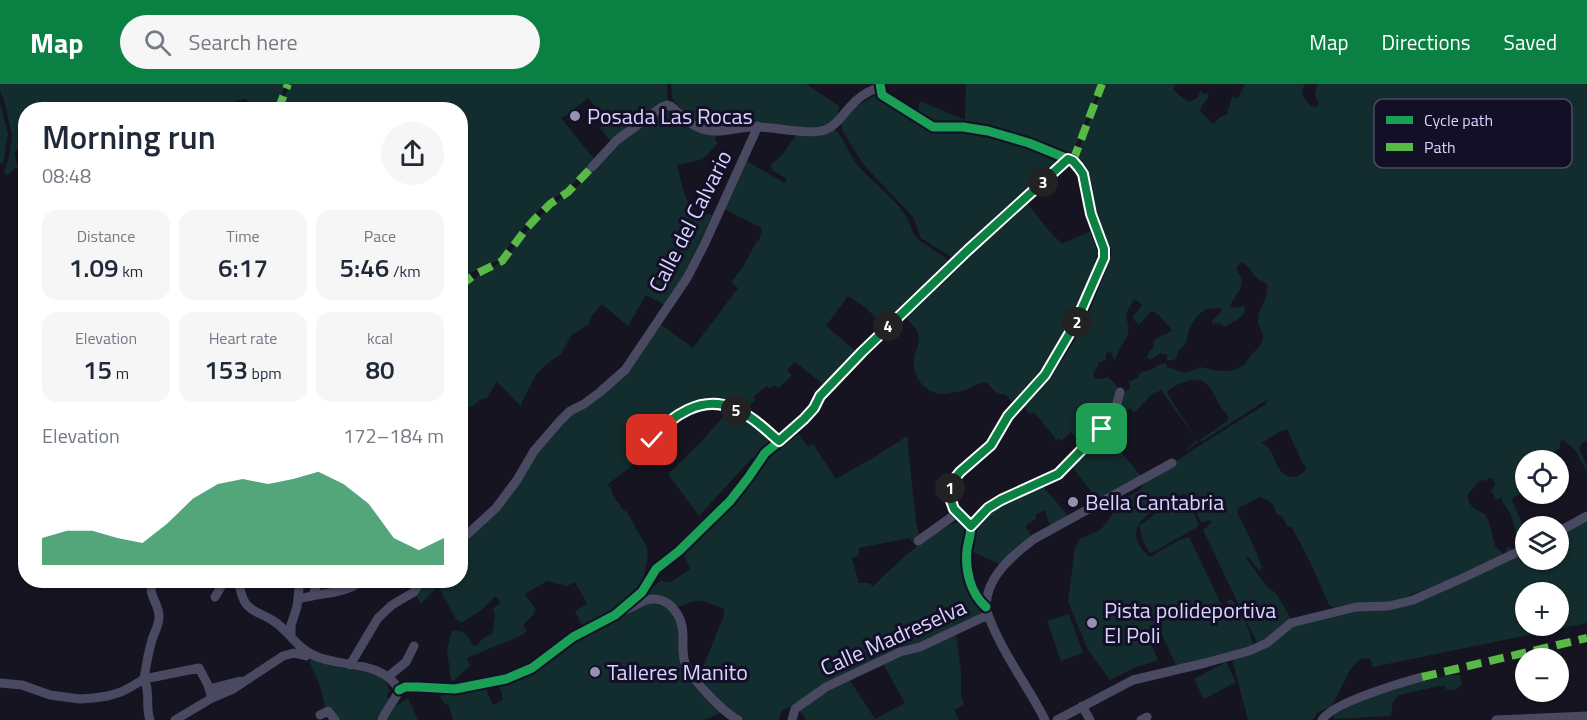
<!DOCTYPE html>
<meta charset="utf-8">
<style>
body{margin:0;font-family:"Titillium Web",sans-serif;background:#f6f6f7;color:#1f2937;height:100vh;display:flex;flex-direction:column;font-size:22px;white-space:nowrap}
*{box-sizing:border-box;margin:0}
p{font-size:20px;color:#747a83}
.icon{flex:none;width:33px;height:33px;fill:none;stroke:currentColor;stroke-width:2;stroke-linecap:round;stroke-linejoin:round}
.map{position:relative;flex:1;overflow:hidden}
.details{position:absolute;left:18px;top:18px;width:450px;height:486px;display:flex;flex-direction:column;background:#fff;border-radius:24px;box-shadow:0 2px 4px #0004}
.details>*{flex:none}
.controls{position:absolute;left:1515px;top:366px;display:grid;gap:12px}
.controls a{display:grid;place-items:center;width:54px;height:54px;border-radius:50%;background:#fff;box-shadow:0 2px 4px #0004;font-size:30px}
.pin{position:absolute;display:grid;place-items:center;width:51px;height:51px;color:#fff;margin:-26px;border-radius:12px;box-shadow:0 3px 9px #0006}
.km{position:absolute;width:30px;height:30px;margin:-15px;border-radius:50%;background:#222;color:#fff;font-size:16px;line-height:30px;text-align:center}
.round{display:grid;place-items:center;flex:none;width:63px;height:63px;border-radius:32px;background:#f6f6f7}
.headline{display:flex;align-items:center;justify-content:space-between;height:102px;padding:0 24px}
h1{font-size:33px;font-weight:600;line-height:45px}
.figures{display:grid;grid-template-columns:repeat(3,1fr);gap:9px;height:102px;padding:6px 24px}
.figures div{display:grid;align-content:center;border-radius:15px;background:#f6f6f7;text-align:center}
.figures b{font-size:26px;font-weight:600}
.figures small{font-size:16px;font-weight:400}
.figures p{font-size:16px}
.chart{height:168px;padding:12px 24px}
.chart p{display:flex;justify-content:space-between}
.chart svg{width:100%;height:108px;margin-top:6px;fill:#0b8043;opacity:.7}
header{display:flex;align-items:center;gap:36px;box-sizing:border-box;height:84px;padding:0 30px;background:#0b8043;color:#fff}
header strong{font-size:28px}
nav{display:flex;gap:33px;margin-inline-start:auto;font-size:21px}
.search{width:420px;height:54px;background:#f6f6f7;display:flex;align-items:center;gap:15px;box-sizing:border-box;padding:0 21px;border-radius:33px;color:#747a83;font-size:22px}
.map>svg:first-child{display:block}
.green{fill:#132c2d;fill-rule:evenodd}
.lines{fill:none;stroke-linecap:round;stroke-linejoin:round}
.minor{stroke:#4a4962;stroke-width:9}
.quiet{stroke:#58b947;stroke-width:8;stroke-dasharray:15 8;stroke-linecap:butt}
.cycleway-casing{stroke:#130f26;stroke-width:13}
.cycleway{stroke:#1a9f57;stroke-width:9}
.route-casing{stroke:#fff;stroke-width:12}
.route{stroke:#0b8043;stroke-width:8}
.poi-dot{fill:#9591b1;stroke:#130f26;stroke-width:2}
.labels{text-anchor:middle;stroke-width:6;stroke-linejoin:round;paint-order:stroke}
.poi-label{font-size:22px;fill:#d9d4ff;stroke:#130f26;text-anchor:start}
.street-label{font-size:22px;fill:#d9d4ff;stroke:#130f26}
.key{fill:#130f26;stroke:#4e4a67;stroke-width:1.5}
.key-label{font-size:16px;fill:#d9d4ff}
</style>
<header>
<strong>Map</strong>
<div class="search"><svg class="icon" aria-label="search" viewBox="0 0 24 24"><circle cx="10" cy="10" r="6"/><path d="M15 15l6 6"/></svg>Search here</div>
<nav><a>Map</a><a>Directions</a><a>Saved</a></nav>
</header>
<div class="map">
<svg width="1587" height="636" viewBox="0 0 1587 636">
<rect width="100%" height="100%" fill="#161421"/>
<path class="green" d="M0 0H286L276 25H256L244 14 242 16 235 17 225 24V25L26 26 25 54 15 69C15 83 26 90 25 100L17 84H15L7 91 4 87 9 73 12 52 5 19 0 7Z
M289 0H667L668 16 612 59 600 44 606 36 588 14 567 31 561 34 595 76 576 97 538 127 514 155 499 176 471 189 461 200 460 26H280Z
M671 0H806L839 22C837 36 835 36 823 43L715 45 690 36 672 14Z
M966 0H1100L1098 9 1071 72 977 41 936 40 918 29 920 17 965 36Z
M1104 0H1176L1173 5 1179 11 1190 18 1198 13 1200 7 1203 10 1208 9 1209 10C1208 17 1201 20 1200 27L1213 40 1220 33 1227 30 1232 13 1234 12 1236 15 1238 14 1245 0H1304L1302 10C1306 16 1312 28 1319 20L1315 12 1317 0H1587V357L1582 359 1579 364 1587 383V388L1575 366 1563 356 1560 357V364L1552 369 1550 376H1526L1525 408 1514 413 1512 416 1525 446V460L1517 464 1515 463C1519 454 1512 426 1503 420L1502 413 1495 416 1493 409 1491 408 1495 399 1492 394H1489L1485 397 1480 396 1468 410C1468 423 1475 425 1485 430L1489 438 1495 462 1503 470 1506 469 1505 465 1510 463 1513 467 1446 497 1400 515 1386 519H1360L1334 524 1329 521 1310 478 1291 442H1287L1283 433 1277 430 1273 421 1269 417 1260 413 1240 423 1237 428 1256 467 1262 484 1259 486 1249 474 1247 473 1246 474 1267 503 1276 509 1291 535 1259 560 1256 557 1203 446 1212 438 1209 436 1204 438H1201L1186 410H1183L1164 420V422L1185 412 1192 425 1199 442 1157 466 1151 469 1149 468 1143 457 1139 442 1162 425 1160 422C1156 426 1153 427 1149 430 1130 443 1133 460 1150 473L1179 456 1189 453 1228 534H1230L1229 531 1230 527 1227 517 1231 515C1242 526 1251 547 1253 562L1222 573 1177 583 1159 545 1147 551 1158 576 1134 584 1110 596 1088 566 1068 518 1075 463 1080 455 1098 447 1102 444 1124 415 1138 407 1147 396 1174 380 1175 378 1202 360 1266 320 1268 315 1201 358V355L1226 338 1229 335C1227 329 1224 328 1221 323 1211 308 1210 292 1188 297 1181 299 1172 302 1167 308L1175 322 1198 357 1197 359 1187 366 1186 364 1190 363 1197 356 1161 306 1150 312 1134 329 1130 324 1121 331 1118 325 1120 314 1130 304 1129 298 1137 294 1141 288 1150 286 1159 281 1166 279 1167 283 1185 289 1201 283C1214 287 1233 291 1245 280 1247 277 1248 275 1250 272 1255 266 1262 263 1263 253 1263 247 1258 242 1258 236 1258 223 1269 217 1267 200 1263 198 1258 195 1255 192 1250 186 1248 181 1241 178L1236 184C1237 188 1240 190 1241 194 1245 205 1232 214 1230 223L1234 224 1245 222C1245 236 1233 237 1224 243 1221 239 1218 238 1213 240L1212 238C1213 232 1221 231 1222 224 1217 224 1211 224 1207 225 1194 231 1189 245 1186 257 1185 264 1184 260 1180 265 1175 272 1180 277 1167 276V271L1161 269 1150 276 1147 273 1149 268 1154 263 1153 259C1156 251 1165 252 1172 246L1158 230 1151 227 1139 241 1132 234 1142 221 1134 215 1126 230C1129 248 1131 247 1121 263 1118 267 1118 272 1114 276L1111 268 1106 269V276L1098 279V282L1093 290 1095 294 1101 295 1108 293 1115 299 1117 304 1110 332 1082 361 1071 348 1062 357 1059 354 1055 358V354L1034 328 1030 330 1022 321C1058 285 1078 247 1097 200 1101 191 1108 180 1108 170 1108 160 1095 134 1092 121 1087 101 1091 91 1075 75ZM1287 345 1302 378 1306 383 1305 387C1299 392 1295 395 1288 392 1272 386 1276 363 1261 359L1281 347Z
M876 11 921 40 973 46 1029 62 1063 76 954 175 921 154 913 133 863 80 842 46 841 39 855 23Z
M0 19 8 50 3 80 0 79Z
M668 25C685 44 692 47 717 51L715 56 718 58C703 78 701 76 677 81L685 112 693 128 713 131 681 196 665 221 646 211 628 242 602 220 591 233 589 240 571 252 561 270 547 280 537 289 522 318 521 322C512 315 506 304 496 298L488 313 480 316 474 321 469 323 461 317 460 204 478 192 502 177 509 172 517 158 550 122 578 102 616 60 637 45Z
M835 45C845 56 850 73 860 84 874 99 891 111 903 128 910 137 911 148 919 156L948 176 950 179 883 241 865 223 848 212 826 242 857 268 825 302 795 278 787 286 792 292 778 304 775 301 770 305 767 302 753 313 755 316 745 326 702 319 649 357 648 368 645 372 607 401 610 403 615 415 620 420V423L627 428 642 455C648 462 648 468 647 477 645 486 643 500 638 508 630 519 596 537 583 543L575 527 587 520 575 498 567 502 547 497 525 510 536 526 533 531 523 541 527 547 520 552 467 574 470 582 453 597 451 596 447 566 451 549 452 547C466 546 467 551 473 562L477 561 482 555 492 550 495 533 493 525 501 518 495 512 482 526 461 539 456 535 438 502 421 520 416 511 424 497 460 496 461 460 570 330 609 303 659 239 693 264 738 204 731 198 741 186 757 157 759 158 762 144 724 125 746 77 785 99 787 95 772 86 771 81 782 71 797 50Z
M1027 119 1050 148 1062 160 1093 146 1101 171 1077 233 1059 259V263L1044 286 1015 320 1005 310C997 312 991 303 986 298 979 298 975 302 968 305 962 307 953 309 945 310 927 311 912 294 914 277 914 269 919 261 919 254 919 245 908 237 903 231Z
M730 325 775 355 757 375 752 374 699 432 668 390 700 359Z
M1102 346 1142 393 1098 417 1071 381Z
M797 347 808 363 813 360 836 395 876 372 907 352 916 438 919 451 911 457 910 454 859 464V469L857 472 852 474 859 499H869L873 503C888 487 941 436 961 438 971 452 961 473 965 490 967 501 978 519 983 530L781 627 779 636H745L727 626 699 593 724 531V525C699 516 704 513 678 523L668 516 629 520 661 497 671 498 690 485 683 468 761 378Z
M1041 400 1070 434 1051 443 1044 426 1036 431V435L1025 442 1032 453 1015 464 1001 481 971 467C974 455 978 440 985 430 995 419 1027 407 1041 400Z
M1587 435V539L1373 583 1370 574 1360 575 1350 586 1331 623 1318 628 1313 636H1248L1232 575 1265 565 1291 543 1357 525 1387 527 1404 522 1525 467 1526 476H1558L1559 451ZM1526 508H1558V542H1526Z
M650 518 668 523 681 542 679 565 723 628 704 636H453L449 622 444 619 440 613 445 609 485 603 493 621 503 616 499 600 533 587 544 581 550 572 569 559 620 531Z
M1069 530 1083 569 1061 577 1047 537Z
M956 549 961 588V611L964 621 954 626 959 636H806L798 624 849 595 875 635 905 619 882 578Z
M310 575C322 579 335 583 348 585 364 589 386 587 390 609H388L387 613 389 614 377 636H339L329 624 325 622 320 602 310 579Z
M1226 578 1236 598 1204 615 1194 595Z
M1449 591H1460L1462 599C1458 605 1454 608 1446 605L1445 602H1439L1399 611 1393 618 1391 632 1334 635V631C1358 617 1386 607 1412 600 1425 596 1437 595 1449 591Z
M408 614 418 636H386L393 624Z"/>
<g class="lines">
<path class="minor" d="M880 0 882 11 933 43H963L988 47 1029 59 1073 77 1079 84 1083 91 1091 130 1105 169 1100 184 1081 230 1069 253 1045 291 1008 332 991 361 960 388 952 398 949 411 954 425 971 442C971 450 968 458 967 466 965 486 970 509 986 523
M592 83 617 56 662 23 667 21 671 22C680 30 688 40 700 44 717 51 733 44 750 43 770 41 811 53 827 45 838 40 842 31 850 23 858 13 868 7 880 3
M651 361C654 350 664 343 672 336 681 327 693 322 706 321 738 319 756 338 779 357
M971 442 985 427 1001 415 1058 390 1108 339 1115 327 1120 308
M1558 448 1587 432
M460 457 496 424 517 396 534 367 559 338 570 327 584 320 600 308 625 286 687 194 705 159 758 42
M918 457 957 429
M237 496C241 504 241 516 248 522 255 529 264 531 272 536 289 546 296 564 315 572 342 584 383 576 399 606 395 617 386 625 382 636
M313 511 319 496
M215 513 225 496
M299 515C321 508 344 511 363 496
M625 526C632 523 639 519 646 516 669 510 683 532 683 552 683 561 682 570 685 579 691 595 724 629 738 636
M291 553V541L297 523 300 496
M350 581 378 534 392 521 414 508 421 496
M389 592 406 578 414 562
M0 599 22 601 50 611 80 615 93 614 108 612 121 608 129 604 144 595 199 584 208 601 212 614
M209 605 240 597
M399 606 405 603H418L455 605 506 595 532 584 573 553 615 531 642 508 656 485 679 467 730 417 748 394 765 369 797 343 814 324 820 313 829 303 862 268 968 166 1068 75
M1082 622 1090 636
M320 631 328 627 335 636
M150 636C145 623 151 608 144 595 146 582 148 569 152 556 154 548 159 542 159 533 160 520 145 509 154 496
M175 636 212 614 233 605 283 572 294 569 306 572
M792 636 795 625 826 603 900 568 920 563 988 531
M1045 636C1029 604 1007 576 993 543 990 536 986 528 986 521 987 492 1013 471 1034 455L1172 379
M1057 636 1133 596 1205 579 1249 567 1267 559 1291 539 1356 523 1389 522 1413 516 1465 493 1526 464
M1141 636 1147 633
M1322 636C1332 619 1400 599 1422 593
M1496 636 1587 632"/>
<path class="quiet" d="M278 26 288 0
M1073 77 1102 0
M460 202 474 191 502 177 526 145 536 134 550 120 568 108 592 83
M1422 593 1587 554"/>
<defs>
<path id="cycleway" d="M880 0 882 11 933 43H963L988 47 1029 59 1073 77 1079 84 1083 91 1091 130 1105 169 1100 184 1081 230 1069 253 1045 291 1008 332 991 361 960 388 952 398 949 411 954 425 971 442C971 450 968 458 967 466 965 486 970 509 986 523
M399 606 405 603H418L455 605 506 595 532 584 573 553 615 531 642 508 656 485 679 467 730 417 748 394 765 369 797 343 814 324 820 313 829 303 862 268 968 166 1068 75"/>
</defs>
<use href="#cycleway" class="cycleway-casing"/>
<use href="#cycleway" class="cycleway"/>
</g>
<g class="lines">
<defs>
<path id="route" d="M652 356C671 331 702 311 733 324 751 331 765 345 779 357L804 335 814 324 820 312 862 268 968 166 1068 75 1073 77 1079 84 1083 90 1091 130 1104 165V174L1075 240 1045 291 1008 332 991 361 960 388 952 398 949 411 954 425 971 442 988 424 1001 416 1058 390 1102 345"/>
</defs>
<use href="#route" class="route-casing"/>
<use href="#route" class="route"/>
</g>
<g class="poi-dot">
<circle cx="575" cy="32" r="6"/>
<circle cx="1073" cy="418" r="6"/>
<circle cx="1092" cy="539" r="6"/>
<circle cx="595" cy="588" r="6"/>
</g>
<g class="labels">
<g class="poi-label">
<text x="587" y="40">Posada Las Rocas</text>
<text x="1085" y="426">Bella Cantabria</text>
<text x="1104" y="534">Pista polideportiva<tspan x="1104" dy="25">El Poli</tspan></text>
<text x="607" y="596">Talleres Manito</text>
</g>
<g class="street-label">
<text transform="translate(690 137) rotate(-63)" y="8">Calle del Calvario</text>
<text transform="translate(893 553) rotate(-24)" y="8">Calle Madreselva</text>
</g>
</g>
<rect x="1374" y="15" width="198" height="69" rx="9" class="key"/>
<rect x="1386" y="32" width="27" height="8" fill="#1a9f57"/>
<rect x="1386" y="59" width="27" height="8" fill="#58b947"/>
<g class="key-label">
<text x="1424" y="42">Cycle path</text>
<text x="1424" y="69">Path</text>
</g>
</svg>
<div class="controls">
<a><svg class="icon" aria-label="locate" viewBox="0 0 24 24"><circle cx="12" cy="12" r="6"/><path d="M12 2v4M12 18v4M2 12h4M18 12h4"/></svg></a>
<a><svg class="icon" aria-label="layers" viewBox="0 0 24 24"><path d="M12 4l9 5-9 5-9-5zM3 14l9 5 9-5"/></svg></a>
<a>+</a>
<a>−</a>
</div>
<div class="pin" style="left:1102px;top:345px;background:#1e9e55"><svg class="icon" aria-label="arrive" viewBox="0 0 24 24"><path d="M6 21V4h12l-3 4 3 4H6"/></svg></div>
<div class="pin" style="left:652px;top:356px;background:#d93025"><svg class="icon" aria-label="check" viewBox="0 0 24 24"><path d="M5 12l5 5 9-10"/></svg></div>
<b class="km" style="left:950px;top:404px">1</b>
<b class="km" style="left:1077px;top:238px">2</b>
<b class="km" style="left:1043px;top:98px">3</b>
<b class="km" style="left:888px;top:242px">4</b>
<b class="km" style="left:736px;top:326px">5</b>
<section class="details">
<div class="headline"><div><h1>Morning run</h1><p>08:48</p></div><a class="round"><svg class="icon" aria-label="share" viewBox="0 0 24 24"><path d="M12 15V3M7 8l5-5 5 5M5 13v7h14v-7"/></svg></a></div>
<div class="figures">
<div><p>Distance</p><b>1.09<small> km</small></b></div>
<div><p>Time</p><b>6:17</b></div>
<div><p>Pace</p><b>5:46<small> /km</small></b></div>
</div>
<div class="figures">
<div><p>Elevation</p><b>15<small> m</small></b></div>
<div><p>Heart rate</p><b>153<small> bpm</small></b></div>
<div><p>kcal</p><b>80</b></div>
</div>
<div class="chart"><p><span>Elevation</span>172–184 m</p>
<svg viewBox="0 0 160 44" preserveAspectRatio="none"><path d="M0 44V33L10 30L20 30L30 33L40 35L50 27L60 17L70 11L80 9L90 11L100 9L110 6L120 11L130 19L140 33L150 38L160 33V44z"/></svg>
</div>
</section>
</div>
